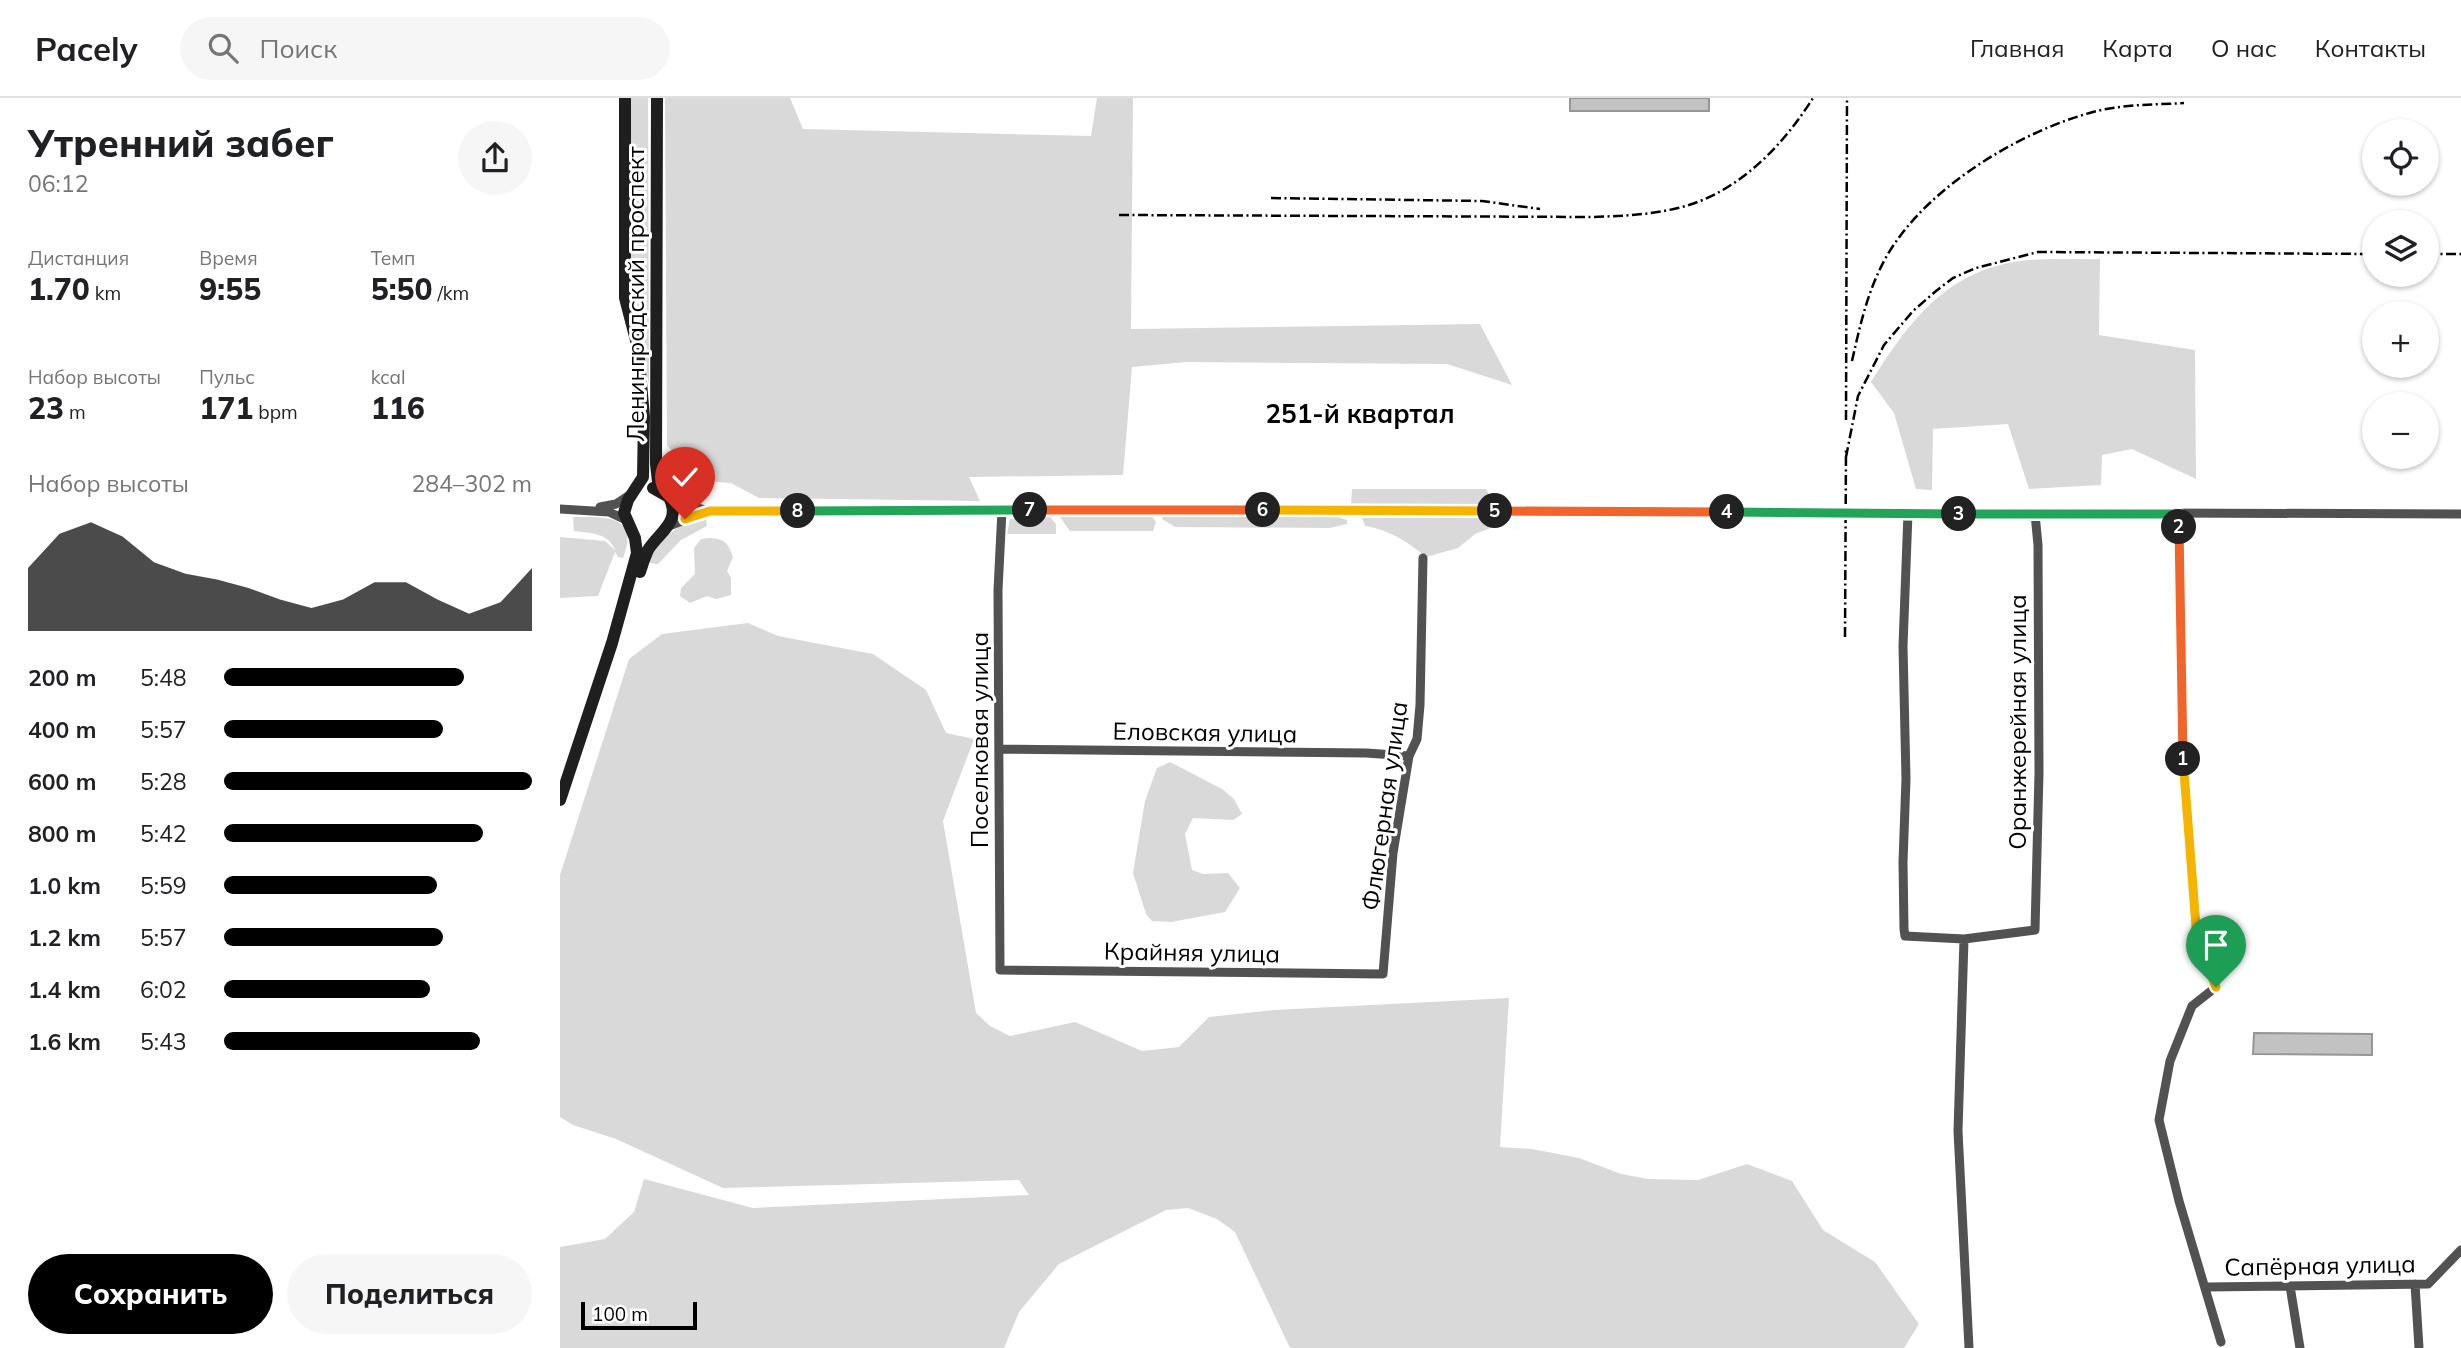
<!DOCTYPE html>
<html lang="ru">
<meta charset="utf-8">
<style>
body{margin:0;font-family:Mulish,sans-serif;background:#f6f6f6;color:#202124;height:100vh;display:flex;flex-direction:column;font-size:26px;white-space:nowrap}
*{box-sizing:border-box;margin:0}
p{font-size:23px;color:#757577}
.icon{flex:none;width:38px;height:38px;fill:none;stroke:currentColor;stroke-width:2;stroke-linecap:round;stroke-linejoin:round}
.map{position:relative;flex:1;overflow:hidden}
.sheet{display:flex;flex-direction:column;background:#fff;width:560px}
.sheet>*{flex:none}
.controls{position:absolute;left:1802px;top:21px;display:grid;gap:14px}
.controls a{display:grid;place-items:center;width:77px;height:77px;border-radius:50%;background:#fff;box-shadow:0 2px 5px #0004;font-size:35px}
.scale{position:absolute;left:21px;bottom:18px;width:116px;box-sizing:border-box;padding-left:7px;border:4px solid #000;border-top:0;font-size:19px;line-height:24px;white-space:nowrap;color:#000;-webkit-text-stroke:5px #fff;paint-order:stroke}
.pin{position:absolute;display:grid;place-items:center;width:60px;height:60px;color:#fff;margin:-72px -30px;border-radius:50% 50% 50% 0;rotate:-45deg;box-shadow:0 0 7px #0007}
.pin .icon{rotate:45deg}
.km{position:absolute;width:35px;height:35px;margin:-18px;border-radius:50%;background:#222;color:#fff;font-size:19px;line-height:35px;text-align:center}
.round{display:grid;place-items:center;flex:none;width:74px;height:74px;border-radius:37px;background:#f6f6f6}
.overview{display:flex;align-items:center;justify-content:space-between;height:119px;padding:0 28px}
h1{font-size:38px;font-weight:800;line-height:52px}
.figures{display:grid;grid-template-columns:repeat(3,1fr);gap:10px;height:119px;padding:7px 28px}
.figures div{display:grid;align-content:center}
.figures b{font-size:30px;font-weight:800}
.figures small{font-size:19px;font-weight:400}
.figures p{font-size:19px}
.chart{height:196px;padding:14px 28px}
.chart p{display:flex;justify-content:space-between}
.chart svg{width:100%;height:126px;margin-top:7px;fill:#000;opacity:.7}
.button{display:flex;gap:14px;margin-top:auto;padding:14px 28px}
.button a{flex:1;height:80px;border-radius:42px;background:#000;color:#fff;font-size:28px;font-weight:800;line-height:80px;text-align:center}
.button a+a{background:#f6f6f6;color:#202124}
ul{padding:0 28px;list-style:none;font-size:23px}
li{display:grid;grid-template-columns:112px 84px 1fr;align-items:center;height:52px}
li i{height:18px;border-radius:9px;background:#000}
header{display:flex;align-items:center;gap:42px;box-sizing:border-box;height:98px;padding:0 35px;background:#fff;border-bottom:2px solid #e0e0e0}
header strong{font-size:33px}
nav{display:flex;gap:38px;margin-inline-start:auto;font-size:24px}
.search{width:490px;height:63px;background:#f6f6f6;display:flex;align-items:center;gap:18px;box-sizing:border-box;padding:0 24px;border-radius:38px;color:#757577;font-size:26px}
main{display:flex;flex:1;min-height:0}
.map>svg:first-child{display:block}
.green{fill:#d9d9d9}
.building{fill:#c2c2c2;stroke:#969696;stroke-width:2}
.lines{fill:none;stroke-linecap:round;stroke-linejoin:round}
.street{stroke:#525252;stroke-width:9}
.secondary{stroke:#1f1f1f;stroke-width:12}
.rail{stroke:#000;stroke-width:2.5;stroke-dasharray:10 3.5 2 3.5;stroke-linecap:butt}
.split-1-casing{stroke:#fff;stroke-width:14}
.split-2-casing{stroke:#fff;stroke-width:14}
.split-3-casing{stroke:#fff;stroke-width:14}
.split-4-casing{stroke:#fff;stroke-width:14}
.split-5-casing{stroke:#fff;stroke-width:14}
.split-6-casing{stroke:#fff;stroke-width:14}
.split-7-casing{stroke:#fff;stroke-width:14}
.split-8-casing{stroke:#fff;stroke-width:14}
.split-9-casing{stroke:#fff;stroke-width:14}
.split-1{stroke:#f5b400;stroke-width:9}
.split-2{stroke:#f0652b;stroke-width:9}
.split-3{stroke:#22a559;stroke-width:9}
.split-4{stroke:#22a559;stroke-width:9}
.split-5{stroke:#f0652b;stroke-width:9}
.split-6{stroke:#f5b400;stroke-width:9}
.split-7{stroke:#f0652b;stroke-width:9}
.split-8{stroke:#22a559;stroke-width:9}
.split-9{stroke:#f5b400;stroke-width:9}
.labels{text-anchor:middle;stroke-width:6;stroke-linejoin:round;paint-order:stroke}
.street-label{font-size:24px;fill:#000;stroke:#fff}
.neighbourhood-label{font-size:26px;font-weight:bold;fill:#000;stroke:#fff}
</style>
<header>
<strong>Pacely</strong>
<div class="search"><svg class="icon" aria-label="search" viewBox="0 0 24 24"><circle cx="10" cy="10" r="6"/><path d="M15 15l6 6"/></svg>Поиск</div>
<nav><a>Главная</a><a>Карта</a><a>О нас</a><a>Контакты</a></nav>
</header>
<main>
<section class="sheet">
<div class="overview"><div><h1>Утренний забег</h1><p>06:12</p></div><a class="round"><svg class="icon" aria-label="share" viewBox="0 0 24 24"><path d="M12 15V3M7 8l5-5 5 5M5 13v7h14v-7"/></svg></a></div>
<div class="figures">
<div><p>Дистанция</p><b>1.70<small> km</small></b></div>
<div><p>Время</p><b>9:55</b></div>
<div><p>Темп</p><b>5:50<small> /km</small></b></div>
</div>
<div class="figures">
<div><p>Набор высоты</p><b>23<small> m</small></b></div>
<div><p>Пульс</p><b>171<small> bpm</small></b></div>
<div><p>kcal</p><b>116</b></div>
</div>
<div class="chart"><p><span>Набор высоты</span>284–302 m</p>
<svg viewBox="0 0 160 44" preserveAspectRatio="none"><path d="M0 44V22L10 10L20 6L30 11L40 20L50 24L60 26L70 29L80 33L90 36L100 33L110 27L120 27L130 33L140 38L150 34L160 22V44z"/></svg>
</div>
<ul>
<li><b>200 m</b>5:48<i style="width:78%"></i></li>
<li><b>400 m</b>5:57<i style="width:71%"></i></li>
<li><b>600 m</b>5:28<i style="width:100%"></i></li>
<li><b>800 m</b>5:42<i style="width:84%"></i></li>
<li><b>1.0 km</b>5:59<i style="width:69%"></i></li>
<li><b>1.2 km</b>5:57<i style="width:71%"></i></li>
<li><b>1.4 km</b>6:02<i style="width:67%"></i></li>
<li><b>1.6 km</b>5:43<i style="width:83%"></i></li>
</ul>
<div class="button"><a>Сохранить</a><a>Поделиться</a></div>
</section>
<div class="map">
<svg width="1901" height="1250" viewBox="0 0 1901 1250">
<rect width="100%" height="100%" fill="#fff"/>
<path class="green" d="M67 0H88L89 286 69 202Z
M105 0H230L243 31 531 38 537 0H573L571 231 920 226 952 287 887 266 627 264 572 269 563 377 409 379 420 403 199 400 171 385 145 383 107 348Z
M1540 161 1539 237 1635 252 1636 381 1572 351 1542 357 1541 387 1469 391 1448 326 1373 331 1372 392 1356 391 1334 315 1311 284C1347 227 1383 176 1454 164 1481 159 1512 162 1540 161Z
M792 391H926L930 399 926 408 791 407Z
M592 418 596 424 593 433H510L500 419Z
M603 418 778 419 787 422V426L770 430 615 429 602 421Z
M13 419C45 419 80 416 63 460L58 459 55 454 38 498 0 500V439L45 443 55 452C49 435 30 435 14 433Z
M490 419 496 426V436H447L450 421Z
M802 420H944L946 424 915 436 898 450 866 459C847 443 829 432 805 428Z
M146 421 147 428 121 442 98 466 89 465C98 439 119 424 146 421Z
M150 440C165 441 168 445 173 459L167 473 171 480V497L156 501 147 498 130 505 120 498 121 490 135 476 134 450 141 441Z
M188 525 218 538 313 556 366 592 386 635 414 641 383 723 416 915 430 928 450 938 515 924 582 953 619 949 649 919 714 912 949 900 940 1049 972 1051 1019 1060 1061 1076 1088 1081 1138 1082 1187 1066 1232 1083 1263 1132 1315 1164 1359 1226 1344 1250H730L675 1134 657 1121 628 1110 606 1112 499 1166 459 1214 444 1250H0V1149L45 1141 74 1114 84 1081 193 1110 469 1097 459 1082 163 1090 56 1041 13 1027 0 1019V777L69 561 102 536Z
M610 664 662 691 674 701 682 716 673 722 633 720 625 736 632 772 643 776 668 775 680 790 665 814 611 824 592 823 586 816 573 775 585 703 597 670Z"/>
<path class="building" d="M1010 0H1149V13H1010Z
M1694 935 1812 936V957L1693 956Z"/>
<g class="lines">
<path class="street" d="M110 399 119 406 150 413 789 412 1901 416
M40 409 56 406 68 398
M0 411 49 414 66 422
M442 412 438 492 440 872 823 876 833 755 849 658 857 641 860 607 863 460
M1348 415 1343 548 1346 681 1343 764 1344 831 1345 838 1404 841 1475 832 1479 675 1478 447 1475 416
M1618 416 1621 449 1624 676 1637 841 1656 889 1632 908 1610 963 1599 1022 1619 1103 1661 1244
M109 428 148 413
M441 651 806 655 849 658
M1404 841 1398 1033 1409 1250
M1855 1186 1859 1250
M1730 1188 1740 1250
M1647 1189 1868 1186 1901 1152"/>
<path class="secondary" d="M97 0 96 366 99 392
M80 474C82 467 85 459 88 452 99 434 122 424 109 399L93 390
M0 702 52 545 77 455 75 440 64 415 68 402 83 379 84 319 78 250 65 200V0"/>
<path class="rail" d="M711 100 922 103 980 111
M559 117 1032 119C1061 118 1089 117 1118 110 1177 96 1222 49 1253 0
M1867 156H1901
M1292 263C1299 232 1306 200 1320 171 1355 96 1455 35 1533 14 1563 6 1593 7 1624 5
M1286 322 1287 0
M1286 359 1298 298 1324 247 1353 213 1376 193 1393 180 1416 170 1478 154 1815 156
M1285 539 1286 350"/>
</g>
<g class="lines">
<defs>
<path id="split-1" d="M1623 661 1637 841 1656 889"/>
<path id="split-2" d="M1619 429 1623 661"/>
<path id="split-3" d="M1399 416H1618L1619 429"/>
<path id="split-4" d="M1167 414 1399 416"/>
<path id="split-5" d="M935 413 1167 414"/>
<path id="split-6" d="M703 412 935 413"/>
<path id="split-7" d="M470 412H703"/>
<path id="split-8" d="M238 413 470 412"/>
<path id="split-9" d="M125 421 150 413H238"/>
</defs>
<use href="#split-1" class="split-1-casing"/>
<use href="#split-2" class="split-2-casing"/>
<use href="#split-3" class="split-3-casing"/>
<use href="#split-4" class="split-4-casing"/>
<use href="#split-5" class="split-5-casing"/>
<use href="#split-6" class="split-6-casing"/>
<use href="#split-7" class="split-7-casing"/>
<use href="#split-8" class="split-8-casing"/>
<use href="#split-9" class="split-9-casing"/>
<use href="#split-1" class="split-1"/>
<use href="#split-2" class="split-2"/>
<use href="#split-3" class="split-3"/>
<use href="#split-4" class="split-4"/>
<use href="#split-5" class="split-5"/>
<use href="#split-6" class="split-6"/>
<use href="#split-7" class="split-7"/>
<use href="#split-8" class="split-8"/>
<use href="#split-9" class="split-9"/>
</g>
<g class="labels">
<g class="street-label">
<text transform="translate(76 196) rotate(-90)" y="8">Ленинградский проспект</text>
<text transform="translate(1458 624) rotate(-90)" y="8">Оранжерейная улица</text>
<text transform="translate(645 635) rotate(1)" y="8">Еловская улица</text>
<text transform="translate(420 642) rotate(-90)" y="8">Поселковая улица</text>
<text transform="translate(825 708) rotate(-82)" y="8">Флюгерная улица</text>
<text transform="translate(632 855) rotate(1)" y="8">Крайняя улица</text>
<text transform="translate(1760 1168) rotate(-1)" y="8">Сапёрная улица</text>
</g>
<g class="neighbourhood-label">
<text x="800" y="325">251-й квартал</text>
</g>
</g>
</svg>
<div class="controls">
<a><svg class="icon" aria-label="locate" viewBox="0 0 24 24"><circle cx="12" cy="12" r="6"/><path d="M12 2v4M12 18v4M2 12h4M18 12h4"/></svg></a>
<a><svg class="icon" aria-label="layers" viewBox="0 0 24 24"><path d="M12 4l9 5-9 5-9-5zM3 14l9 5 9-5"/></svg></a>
<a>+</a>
<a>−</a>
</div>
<div class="scale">100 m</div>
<div class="pin" style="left:1656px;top:889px;background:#1e9e55"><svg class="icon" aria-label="arrive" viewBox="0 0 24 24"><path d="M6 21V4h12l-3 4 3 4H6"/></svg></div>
<div class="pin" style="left:125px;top:421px;background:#d93025"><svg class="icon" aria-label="check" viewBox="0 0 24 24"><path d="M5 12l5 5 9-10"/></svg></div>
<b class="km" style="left:1623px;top:661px">1</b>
<b class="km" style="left:1619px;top:429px">2</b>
<b class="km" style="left:1399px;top:416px">3</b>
<b class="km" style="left:1167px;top:414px">4</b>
<b class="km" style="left:935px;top:413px">5</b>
<b class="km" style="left:703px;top:412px">6</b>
<b class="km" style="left:470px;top:412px">7</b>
<b class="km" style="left:238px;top:413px">8</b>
</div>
</main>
